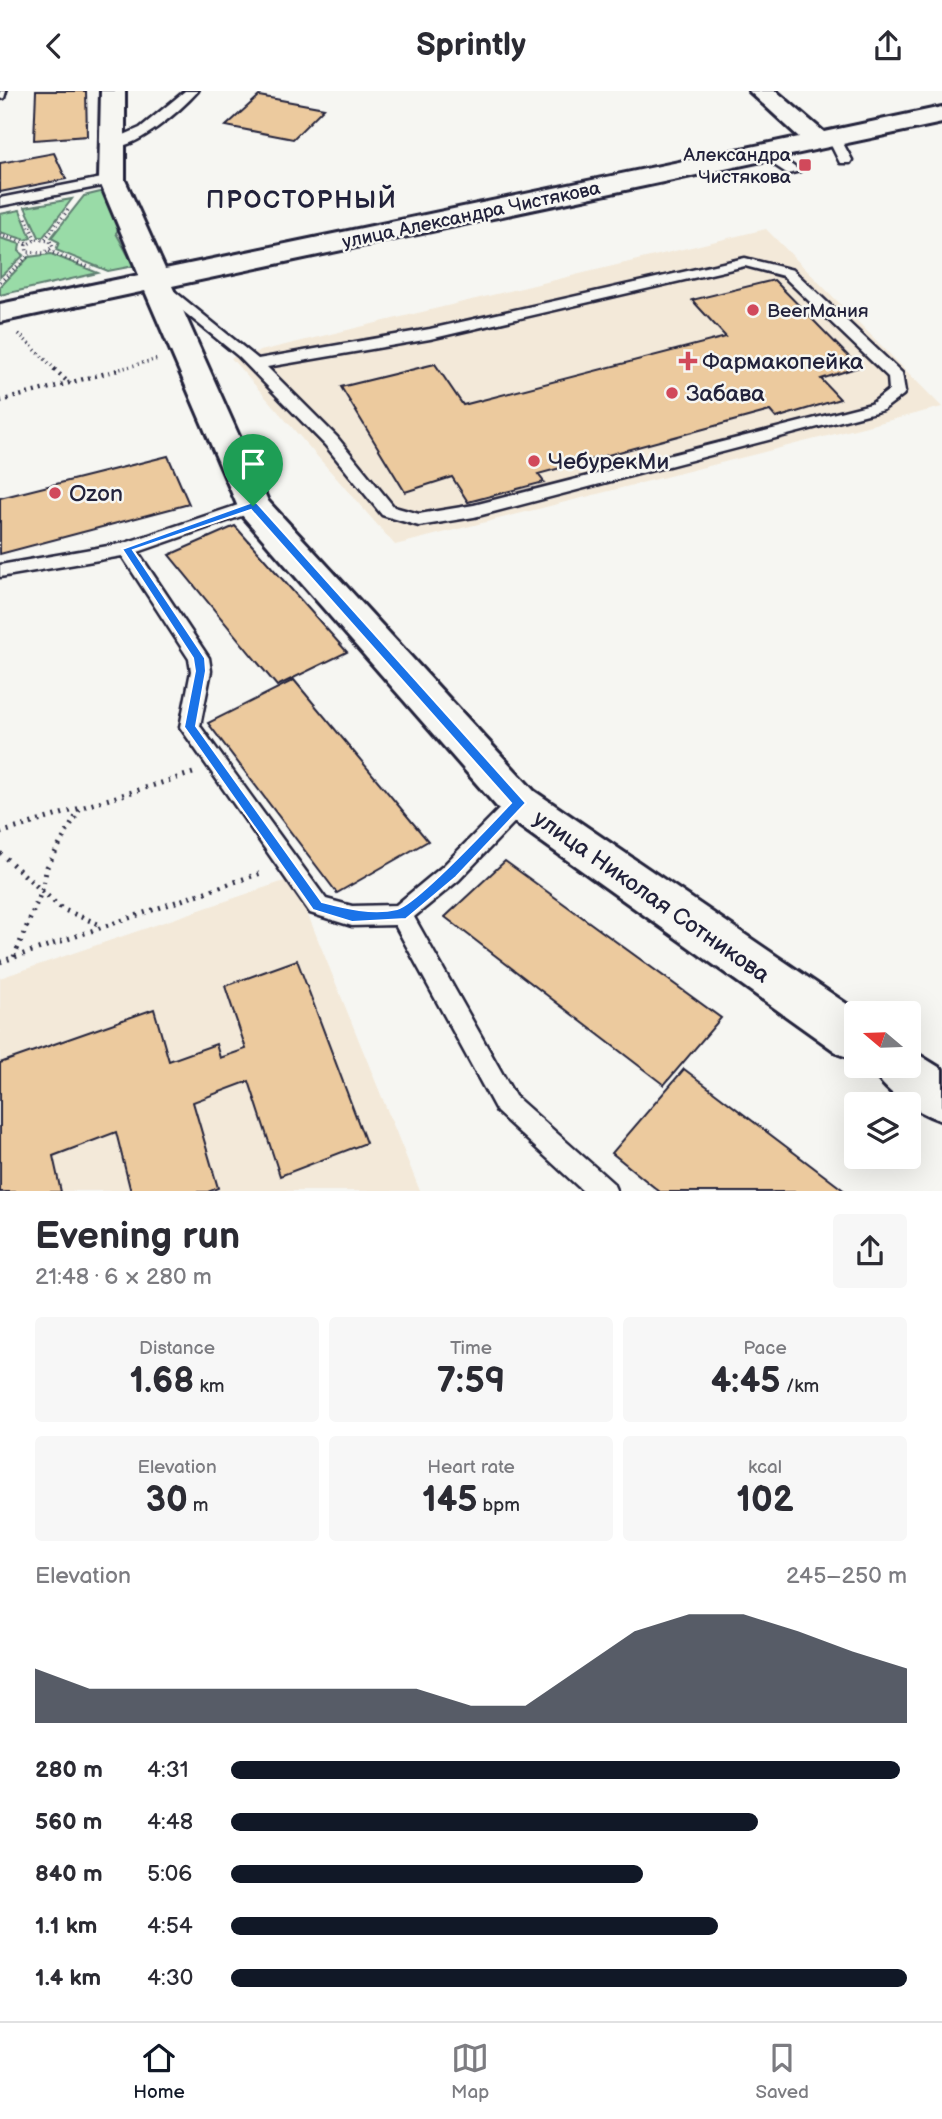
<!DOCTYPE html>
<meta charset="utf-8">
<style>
body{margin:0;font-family:"Balsamiq Sans",sans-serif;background:#f7f7f7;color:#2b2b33;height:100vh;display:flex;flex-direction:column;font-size:26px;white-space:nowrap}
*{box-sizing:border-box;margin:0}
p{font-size:23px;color:#7c7c81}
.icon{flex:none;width:38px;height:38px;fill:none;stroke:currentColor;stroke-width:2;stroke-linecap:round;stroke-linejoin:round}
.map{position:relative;height:1100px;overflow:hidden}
.panel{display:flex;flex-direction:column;background:#fff;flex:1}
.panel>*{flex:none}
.needle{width:46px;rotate:289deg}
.buttons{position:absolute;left:844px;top:910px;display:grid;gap:14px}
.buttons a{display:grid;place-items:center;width:77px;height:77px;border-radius:7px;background:#fff;box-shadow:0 7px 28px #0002;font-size:35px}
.pin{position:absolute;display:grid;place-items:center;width:60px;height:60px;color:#fff;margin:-72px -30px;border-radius:50% 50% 50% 0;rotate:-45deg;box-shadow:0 0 7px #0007}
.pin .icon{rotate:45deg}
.round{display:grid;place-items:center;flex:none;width:74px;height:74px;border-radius:7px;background:#f7f7f7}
.overview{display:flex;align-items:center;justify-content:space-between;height:119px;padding:0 35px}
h1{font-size:38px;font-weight:700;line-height:52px}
.metrics{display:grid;grid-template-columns:repeat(3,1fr);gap:10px;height:119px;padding:7px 35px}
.metrics div{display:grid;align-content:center;border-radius:7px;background:#f7f7f7;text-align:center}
.metrics b{font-size:35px;font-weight:700}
.metrics small{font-size:19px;font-weight:400}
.metrics p{font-size:19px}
.chart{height:196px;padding:14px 35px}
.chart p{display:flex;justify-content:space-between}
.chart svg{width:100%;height:126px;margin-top:7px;fill:#111827;opacity:.7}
ul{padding:0 35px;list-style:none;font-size:23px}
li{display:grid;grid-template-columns:112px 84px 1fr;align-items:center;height:52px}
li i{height:18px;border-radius:9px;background:#111827}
header{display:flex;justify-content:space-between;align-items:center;height:91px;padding:0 35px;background:#fff;font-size:32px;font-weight:700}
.dock{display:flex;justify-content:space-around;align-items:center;height:98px;border-top:2px solid #e1e1e2;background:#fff;font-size:19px;color:#7c7c81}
.dock a{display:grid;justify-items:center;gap:4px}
.dock .current{color:#111827}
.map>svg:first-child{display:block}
.built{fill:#f3e9d9}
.green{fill:#99dba7;stroke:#5e7e71;stroke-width:2}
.building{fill:#ecca9e;stroke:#22223b;stroke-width:2}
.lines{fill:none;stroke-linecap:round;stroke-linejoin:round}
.lane-casing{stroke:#22223b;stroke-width:5}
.street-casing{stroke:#22223b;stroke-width:6}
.path-far2{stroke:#22223b;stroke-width:3.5;stroke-dasharray:1 3.5;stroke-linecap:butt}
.path-far1{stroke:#22223b;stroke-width:4.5;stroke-dasharray:2 5;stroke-linecap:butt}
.path{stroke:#22223b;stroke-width:5;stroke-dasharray:2 6;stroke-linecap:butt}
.lane{fill:#f6f6f2;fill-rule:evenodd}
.street{fill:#f6f6f2;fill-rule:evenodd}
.route{fill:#1a73e8;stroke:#fff;stroke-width:2;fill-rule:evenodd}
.poi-dot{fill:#d1495b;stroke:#f6f6f2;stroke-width:2.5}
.labels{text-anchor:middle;stroke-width:5;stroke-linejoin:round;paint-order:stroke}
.far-poi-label{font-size:19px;fill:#22223b;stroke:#f6f6f2;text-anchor:end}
.far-street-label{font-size:19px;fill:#22223b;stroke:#f6f6f2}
.poi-label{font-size:23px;fill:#22223b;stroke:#f6f6f2;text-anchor:start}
.street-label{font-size:23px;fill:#22223b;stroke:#f6f6f2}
.far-district-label{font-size:24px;font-weight:bold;letter-spacing:2px;fill:#22223b;stroke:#f6f6f2}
</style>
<header><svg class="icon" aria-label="back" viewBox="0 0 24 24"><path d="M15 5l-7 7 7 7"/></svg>Sprintly<svg class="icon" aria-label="share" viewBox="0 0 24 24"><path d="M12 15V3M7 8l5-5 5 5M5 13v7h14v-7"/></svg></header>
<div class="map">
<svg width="942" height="1101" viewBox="0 0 942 1101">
<rect width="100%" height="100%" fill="#f6f6f2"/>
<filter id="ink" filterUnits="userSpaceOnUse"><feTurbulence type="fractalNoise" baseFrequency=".0143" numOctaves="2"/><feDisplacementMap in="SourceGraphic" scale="14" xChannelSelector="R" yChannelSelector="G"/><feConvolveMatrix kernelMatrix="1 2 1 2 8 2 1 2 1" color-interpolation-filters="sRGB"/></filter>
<g filter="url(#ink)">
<path class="built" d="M766 138 942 316 395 454 231 267Z
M293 787 420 1100H0V887Z"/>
<path class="green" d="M113 98 122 133 116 142 134 175 108 180 56 159 59 151 51 147 84 105Z
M72 108 43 146H39L25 116Z
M20 119 31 147 26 149 0 141V123Z
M0 147 20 153 19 160 24 164 0 186Z
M51 163 98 182 0 204V196L29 166Z"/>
<path class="building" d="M36 0H86L87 45 34 49Z
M259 5 324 17 293 48 226 35Z
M54 62 66 88 0 101V72Z
M774 189 859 276 821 288 840 308 776 327 770 320 538 383 544 391 468 411 452 386 405 401 341 296 435 273 463 314 726 246 692 209Z
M168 365 189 413 0 463V407Z
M235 435 347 561 277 595 169 464Z
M294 589 428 750 337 802 208 632Z
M505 770 721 927 664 994 445 826Z
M297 869 366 1052 280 1085 249 990 193 1011 218 1097 208 1101H131L116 1041 53 1065 61 1101H0V972L154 918 169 970 216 953 220 967 246 958 225 895Z
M684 978 846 1101H660L612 1062Z"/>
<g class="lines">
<defs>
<path id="lane" d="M0 0H6L4 7 0 8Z
M185 0H198C182 18 135 60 110 56V50L140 37Z
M828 43H838L852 69 850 72H840L827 46Z
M759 58H769L800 80 788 83 759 64Z
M112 85 119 89 117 92 0 115V107Z
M745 167 793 179 902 282 905 301 903 304 883 319 474 426 419 435 382 424 325 354 238 265 151 194 158 190 163 191 258 268 430 238ZM745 175 783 185 888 286 889 299 871 313 474 414 419 423 394 416 337 346 267 276 430 248Z
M253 409 262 415 259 419 138 461 209 567 211 580 200 635 326 808 352 815 396 814 443 775 511 706 519 704 527 706 530 712 527 718 459 789 414 826 515 1005 613 1092 617 1101H584L497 1021 395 834 352 835 310 822 180 636 191 580 189 568 122 465 0 486V474L125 452Z"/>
<path id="street" d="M101 0H125V89L165 178 799 46 749 0H776L824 41 942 16V32L172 195 268 410 534 700 860 922H856V969L839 963 504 724 241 423 145 200 0 231V213L139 184 99 89Z
M908 957 942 978V1030C915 1020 882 1001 871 975H908Z"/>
</defs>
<use href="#lane" class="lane-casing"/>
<use href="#street" class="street-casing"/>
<path class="path-far2" d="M26 127 36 149
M0 144 27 152
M37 148 50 150 53 156 44 162 27 161 26 154Z
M45 148 68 119
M49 160 91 177
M0 191 30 163
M19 243 56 279
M116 279 158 268"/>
<path class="path-far1" d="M54 278 70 293
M0 310 122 278"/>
<path class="path" d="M0 742 193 682
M0 762 62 818 103 835
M14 866 42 799 47 776 80 718
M0 871 261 782"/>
<use href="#lane" class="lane"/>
<use href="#street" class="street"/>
</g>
</g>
<path class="route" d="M250 412H257L526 712 456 786 406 828 352 831 313 819 184 636 195 580 193 567 122 458ZM251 419 511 712C493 731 417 813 397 818 373 824 345 817 322 811L196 635 206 580 205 567 133 459Z"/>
<g class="poi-dot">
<rect x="798" y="67" width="14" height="14" rx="3.5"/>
<circle cx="753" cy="219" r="7"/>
<path d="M684.5 259.5h7v7h7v7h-7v7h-7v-7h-7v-7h7z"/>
<circle cx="672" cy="302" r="7"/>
<circle cx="534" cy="370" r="7"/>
<circle cx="55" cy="402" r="7"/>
</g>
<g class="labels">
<g class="far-poi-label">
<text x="791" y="70">Александра<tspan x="791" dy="22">Чистякова</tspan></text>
<text x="767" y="226" text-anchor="start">BeerМания</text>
</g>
<g class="far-street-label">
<text transform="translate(471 123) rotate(-12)" y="7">улица Александра Чистякова</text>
</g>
<g class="poi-label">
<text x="702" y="278">Фармакопейка</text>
<text x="686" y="310">Забава</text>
<text x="548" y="378">ЧебурекМи</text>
<text x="69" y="410">Ozon</text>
</g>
<g class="street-label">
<text transform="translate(652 805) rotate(35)" y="8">улица Николая Сотникова</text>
</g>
<g class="far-district-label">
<text x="302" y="117">ПРОСТОРНЫЙ</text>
</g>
</g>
</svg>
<div class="buttons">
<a><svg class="needle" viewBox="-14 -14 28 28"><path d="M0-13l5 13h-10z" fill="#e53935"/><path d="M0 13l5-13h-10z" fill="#7c7c81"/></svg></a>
<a><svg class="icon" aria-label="layers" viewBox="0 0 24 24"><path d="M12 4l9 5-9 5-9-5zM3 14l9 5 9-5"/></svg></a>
</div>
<div class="pin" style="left:253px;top:415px;background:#1e9e55"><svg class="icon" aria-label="arrive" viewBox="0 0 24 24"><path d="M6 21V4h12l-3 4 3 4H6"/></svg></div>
</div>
<section class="panel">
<div class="overview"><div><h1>Evening run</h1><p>21:48 · 6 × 280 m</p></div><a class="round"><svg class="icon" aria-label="share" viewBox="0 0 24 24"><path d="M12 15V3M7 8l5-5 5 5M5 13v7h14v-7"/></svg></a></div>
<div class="metrics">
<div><p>Distance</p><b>1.68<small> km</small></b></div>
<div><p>Time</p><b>7:59</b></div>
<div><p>Pace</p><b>4:45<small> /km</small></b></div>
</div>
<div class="metrics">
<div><p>Elevation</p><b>30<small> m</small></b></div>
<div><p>Heart rate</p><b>145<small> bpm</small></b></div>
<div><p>kcal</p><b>102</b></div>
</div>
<div class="chart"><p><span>Elevation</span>245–250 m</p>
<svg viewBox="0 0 160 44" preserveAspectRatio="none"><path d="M0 44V25L10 32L20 32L30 32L40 32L50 32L60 32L70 32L80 38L90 38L100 25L110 12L120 6L130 6L140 12L150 19L160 25V44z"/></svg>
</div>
<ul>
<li><b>280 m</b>4:31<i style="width:99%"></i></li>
<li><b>560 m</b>4:48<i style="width:78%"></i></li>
<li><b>840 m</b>5:06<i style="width:61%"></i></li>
<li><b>1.1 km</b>4:54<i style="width:72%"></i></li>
<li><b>1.4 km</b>4:30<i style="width:100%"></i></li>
</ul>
</section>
<nav class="dock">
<a class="current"><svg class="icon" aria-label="home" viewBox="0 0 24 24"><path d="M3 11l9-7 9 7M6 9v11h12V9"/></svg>Home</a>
<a><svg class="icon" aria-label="map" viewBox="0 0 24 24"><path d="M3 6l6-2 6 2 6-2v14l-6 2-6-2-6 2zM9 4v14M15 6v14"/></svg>Map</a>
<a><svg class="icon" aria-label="saved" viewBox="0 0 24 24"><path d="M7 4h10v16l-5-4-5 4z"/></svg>Saved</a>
</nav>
